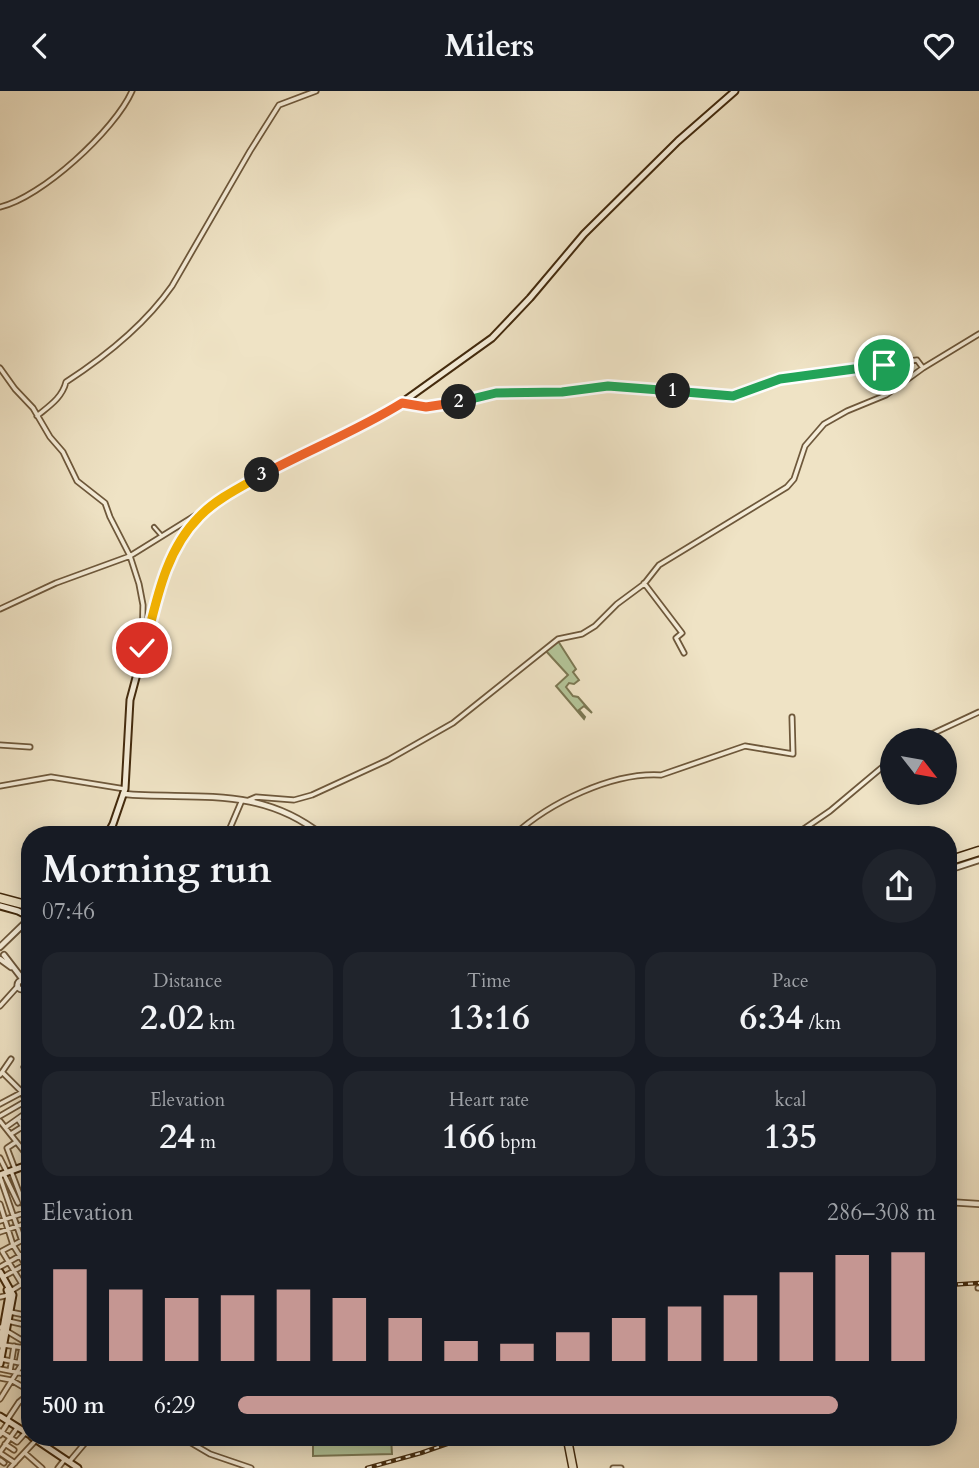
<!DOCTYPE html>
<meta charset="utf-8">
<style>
body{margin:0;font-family:Cardo,serif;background:#20242c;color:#f1f3f6;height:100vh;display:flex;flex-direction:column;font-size:26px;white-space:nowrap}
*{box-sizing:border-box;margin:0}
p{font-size:23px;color:#9ea1a6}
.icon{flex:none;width:38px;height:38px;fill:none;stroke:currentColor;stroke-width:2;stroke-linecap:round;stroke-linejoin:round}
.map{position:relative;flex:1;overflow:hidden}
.side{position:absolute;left:21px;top:735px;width:936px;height:620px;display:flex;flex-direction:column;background:#171b24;border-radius:28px;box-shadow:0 4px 18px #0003}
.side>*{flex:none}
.needle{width:46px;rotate:121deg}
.controls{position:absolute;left:880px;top:637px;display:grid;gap:14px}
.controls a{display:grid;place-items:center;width:77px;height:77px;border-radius:50%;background:#171b24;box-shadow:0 4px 18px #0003;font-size:35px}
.pin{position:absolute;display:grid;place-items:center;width:60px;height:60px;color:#fff;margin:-30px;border:4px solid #fff;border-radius:50%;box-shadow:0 2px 7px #0007}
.km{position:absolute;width:35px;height:35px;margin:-18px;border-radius:50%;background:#222;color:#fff;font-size:19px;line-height:35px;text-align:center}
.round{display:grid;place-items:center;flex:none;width:74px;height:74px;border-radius:37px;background:#20242c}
.summary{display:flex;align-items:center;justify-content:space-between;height:119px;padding:0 21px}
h1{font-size:38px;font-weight:800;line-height:52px}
.stats{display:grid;grid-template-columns:repeat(3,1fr);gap:10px;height:119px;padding:7px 21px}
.stats div{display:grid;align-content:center;border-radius:18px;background:#20242c;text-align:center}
.stats b{font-size:35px;font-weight:800}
.stats small{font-size:19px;font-weight:400}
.stats p{font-size:19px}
.chart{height:196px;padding:14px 21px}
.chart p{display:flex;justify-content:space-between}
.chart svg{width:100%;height:126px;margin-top:7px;stroke:#c59692;stroke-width:6}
ul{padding:0 21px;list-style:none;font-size:23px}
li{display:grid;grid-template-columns:112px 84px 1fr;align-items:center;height:52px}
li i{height:18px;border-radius:9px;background:#c59692}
header{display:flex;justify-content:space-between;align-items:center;height:91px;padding:0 21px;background:#171b24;font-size:32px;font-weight:800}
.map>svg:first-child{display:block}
.green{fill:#b4c599;stroke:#7c7853;stroke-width:2}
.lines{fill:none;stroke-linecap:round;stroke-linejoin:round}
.pedestrian-casing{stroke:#6e583b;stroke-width:6}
.minor-casing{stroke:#6e583b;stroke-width:7}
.tertiary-casing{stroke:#6e583b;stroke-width:8}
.secondary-casing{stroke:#432a0d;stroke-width:9}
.primary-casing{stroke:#432a0d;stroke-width:10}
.trunk-casing{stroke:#432a0d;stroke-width:11}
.pedestrian{stroke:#f5edd9;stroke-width:2.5}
.minor{stroke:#f5edd9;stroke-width:3.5}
.tertiary{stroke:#f5edd9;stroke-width:4.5}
.secondary{stroke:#f5edd9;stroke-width:5}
.primary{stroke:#efe3c5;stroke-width:7}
.trunk{stroke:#efe3c5;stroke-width:8}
.rail-casing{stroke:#432a0d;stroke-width:4.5}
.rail{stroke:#f5edd9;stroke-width:2;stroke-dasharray:5;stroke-linecap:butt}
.split-1-casing{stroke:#fff;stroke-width:14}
.split-2-casing{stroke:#fff;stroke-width:14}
.split-3-casing{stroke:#fff;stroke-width:14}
.split-4-casing{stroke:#fff;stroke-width:14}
.split-1{stroke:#22a559;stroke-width:9}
.split-2{stroke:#22a559;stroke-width:9}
.split-3{stroke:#f0652b;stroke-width:9}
.split-4{stroke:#f5b400;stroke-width:9}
</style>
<header><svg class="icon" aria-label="back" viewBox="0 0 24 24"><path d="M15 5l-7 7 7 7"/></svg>Milers<svg class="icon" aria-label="heart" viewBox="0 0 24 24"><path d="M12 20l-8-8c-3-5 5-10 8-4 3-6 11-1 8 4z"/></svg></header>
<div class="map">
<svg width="979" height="1377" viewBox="0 0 979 1377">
<rect width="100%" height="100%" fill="#efe3c5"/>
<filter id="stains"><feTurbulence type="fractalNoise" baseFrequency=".00286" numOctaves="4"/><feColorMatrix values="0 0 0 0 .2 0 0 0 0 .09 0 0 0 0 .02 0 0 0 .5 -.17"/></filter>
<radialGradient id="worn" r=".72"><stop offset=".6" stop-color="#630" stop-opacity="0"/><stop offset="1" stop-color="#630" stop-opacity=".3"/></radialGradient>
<path class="green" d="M558 550 576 578 573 581 579 589 574 593 569 592 566 596 573 605 578 606 592 622 584 615 579 619 585 626 584 628 556 595 568 584 546 560Z
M313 1346H391L392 1363 313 1365Z"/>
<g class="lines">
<defs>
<path id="pedestrian" d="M154 436 161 444"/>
<path id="minor" d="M0 116C41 107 115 39 132 0
M0 277 15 298 33 317 50 346 63 361 77 390 105 412 110 426 130 465 139 493 143 514 142 557
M402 312 442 315 496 302 561 301 608 295 733 305 780 287 917 269 923 277
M37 325C49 315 62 307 66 291 106 265 144 235 172 195L250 60 279 14 316 0
M644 492 682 542 676 547 684 562
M0 518 56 492 130 465 196 424H200
M919 649 979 621
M0 654 30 656
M0 695 51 686 125 698
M249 709 256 706 294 709 312 704 388 669 453 632 558 548 582 543 595 535 617 513 644 493 659 474 787 396 794 388 805 355 824 333 847 320 886 304 923 277 979 243
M109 742 132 744
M227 744 242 709
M514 744C549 712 612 681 661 684L745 655 793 663 792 626
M795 744 830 720 892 668
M0 915 18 895
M24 976 30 982
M2 981 22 1001 30 1019
M0 984 11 968
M0 1013 30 997
M0 1025 26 1010
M18 1028 30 1047
M0 1030 30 1068
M6 1036 30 1019
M11 1043 30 1031
M22 1057 30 1052
M0 1067 7 1081
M15 1078 7 1057 16 1051
M11 1080 30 1130
M4 1083 18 1112
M0 1086 22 1150
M0 1113 13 1154 30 1181
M0 1130 27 1121
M0 1141 30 1131
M2 1160 22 1193
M2 1160 30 1145
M0 1176 30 1159
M3 1186 30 1171
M978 1197H979
M11 1200 30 1188
M0 1206 9 1204
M10 1221 30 1225
M8 1230 30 1235
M0 1236 30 1254
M4 1254 25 1257 26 1253
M1 1268 30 1274
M19 1272 22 1256
M0 1278 30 1284
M10 1280 14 1255
M0 1287 11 1289 30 1300
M0 1308 30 1260
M7 1329 19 1311 30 1302
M0 1340 17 1351 26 1341
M0 1344 9 1330
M181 1346 210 1363 251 1377
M5 1353 14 1359
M0 1361 17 1337
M0 1362 15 1372
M25 1362 42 1377
M0 1369 4 1372
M69 1371 90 1346
M10 1377 37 1348
M58 1377 65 1368
M613 1377H621"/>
<path id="tertiary" d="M123 703C196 709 259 694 322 744
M948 779 979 769
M0 856 30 827
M4 864 24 890
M0 868 11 876
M17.5 894a4.5 4.5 0 1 1 9 0a4.5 4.5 0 1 1-9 0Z
M948 1111 979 1113"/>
<path id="secondary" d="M107 744 113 733 125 698 130 609 153 523 171 466 191 434 220 409 256 388 299 364 386 323 492 247 530 207 584 143 678 50 735 0
M0 815 18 820 30 826
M0 1084 30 1073
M0 1181 13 1204 0 1273
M0 1254 9 1204 7 1199
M0 1325 30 1344
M32 1346 78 1377"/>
<path id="primary" d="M567 1346 573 1377"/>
<path id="trunk" d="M948 770 979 760
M0 807 30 815"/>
</defs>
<use href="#pedestrian" class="pedestrian-casing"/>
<use href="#minor" class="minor-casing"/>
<use href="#tertiary" class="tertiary-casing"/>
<use href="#secondary" class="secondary-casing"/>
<use href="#primary" class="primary-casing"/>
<use href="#trunk" class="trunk-casing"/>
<use href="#pedestrian" class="pedestrian"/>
<use href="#minor" class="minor"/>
<use href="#tertiary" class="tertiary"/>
<use href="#secondary" class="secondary"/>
<use href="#primary" class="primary"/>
<use href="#trunk" class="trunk"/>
<defs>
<path id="rail" d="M948 1194 979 1192
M367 1377 421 1362 467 1346"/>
</defs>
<use href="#rail" class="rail-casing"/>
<use href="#rail" class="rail"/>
</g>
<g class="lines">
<defs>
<path id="split-1" d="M673 300 733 305 780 288 884 274"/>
<path id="split-2" d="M459 311 496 302 562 301 608 295 673 300"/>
<path id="split-3" d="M262 384C308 359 357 340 402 312L426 316 459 311"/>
<path id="split-4" d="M142 557 144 559C156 513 164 461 199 426 216 408 241 396 262 384"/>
</defs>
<use href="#split-1" class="split-1-casing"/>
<use href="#split-2" class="split-2-casing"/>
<use href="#split-3" class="split-3-casing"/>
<use href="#split-4" class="split-4-casing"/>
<use href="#split-1" class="split-1"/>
<use href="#split-2" class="split-2"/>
<use href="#split-3" class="split-3"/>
<use href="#split-4" class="split-4"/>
</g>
<rect width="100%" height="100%" filter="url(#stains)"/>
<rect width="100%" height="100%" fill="url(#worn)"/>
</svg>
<div class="controls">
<a><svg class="needle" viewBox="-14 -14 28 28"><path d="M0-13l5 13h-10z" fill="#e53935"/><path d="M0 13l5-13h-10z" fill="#9ea1a6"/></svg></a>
</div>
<div class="pin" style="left:884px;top:274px;background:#1e9e55"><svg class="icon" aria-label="arrive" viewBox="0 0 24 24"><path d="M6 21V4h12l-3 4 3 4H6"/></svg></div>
<div class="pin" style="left:142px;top:557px;background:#d93025"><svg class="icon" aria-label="check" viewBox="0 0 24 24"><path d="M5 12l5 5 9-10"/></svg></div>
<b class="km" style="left:673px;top:300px">1</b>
<b class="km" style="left:459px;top:311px">2</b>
<b class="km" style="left:262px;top:384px">3</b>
<section class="side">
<div class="summary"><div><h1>Morning run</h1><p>07:46</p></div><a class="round"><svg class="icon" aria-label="share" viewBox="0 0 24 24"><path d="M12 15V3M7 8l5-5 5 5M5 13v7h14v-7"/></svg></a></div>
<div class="stats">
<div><p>Distance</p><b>2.02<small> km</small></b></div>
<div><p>Time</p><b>13:16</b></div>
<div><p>Pace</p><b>6:34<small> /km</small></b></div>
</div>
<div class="stats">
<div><p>Elevation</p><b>24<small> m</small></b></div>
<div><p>Heart rate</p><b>166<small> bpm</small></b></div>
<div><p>kcal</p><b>135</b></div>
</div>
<div class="chart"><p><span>Elevation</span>286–308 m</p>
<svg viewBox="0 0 160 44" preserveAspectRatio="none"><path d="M5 44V12M15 44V19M25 44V22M35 44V21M45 44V19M55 44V22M65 44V29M75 44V37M85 44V38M95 44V34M105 44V29M115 44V25M125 44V21M135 44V13M145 44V7M155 44V6"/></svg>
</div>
<ul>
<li><b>500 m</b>6:29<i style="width:86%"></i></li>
</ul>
</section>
</div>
